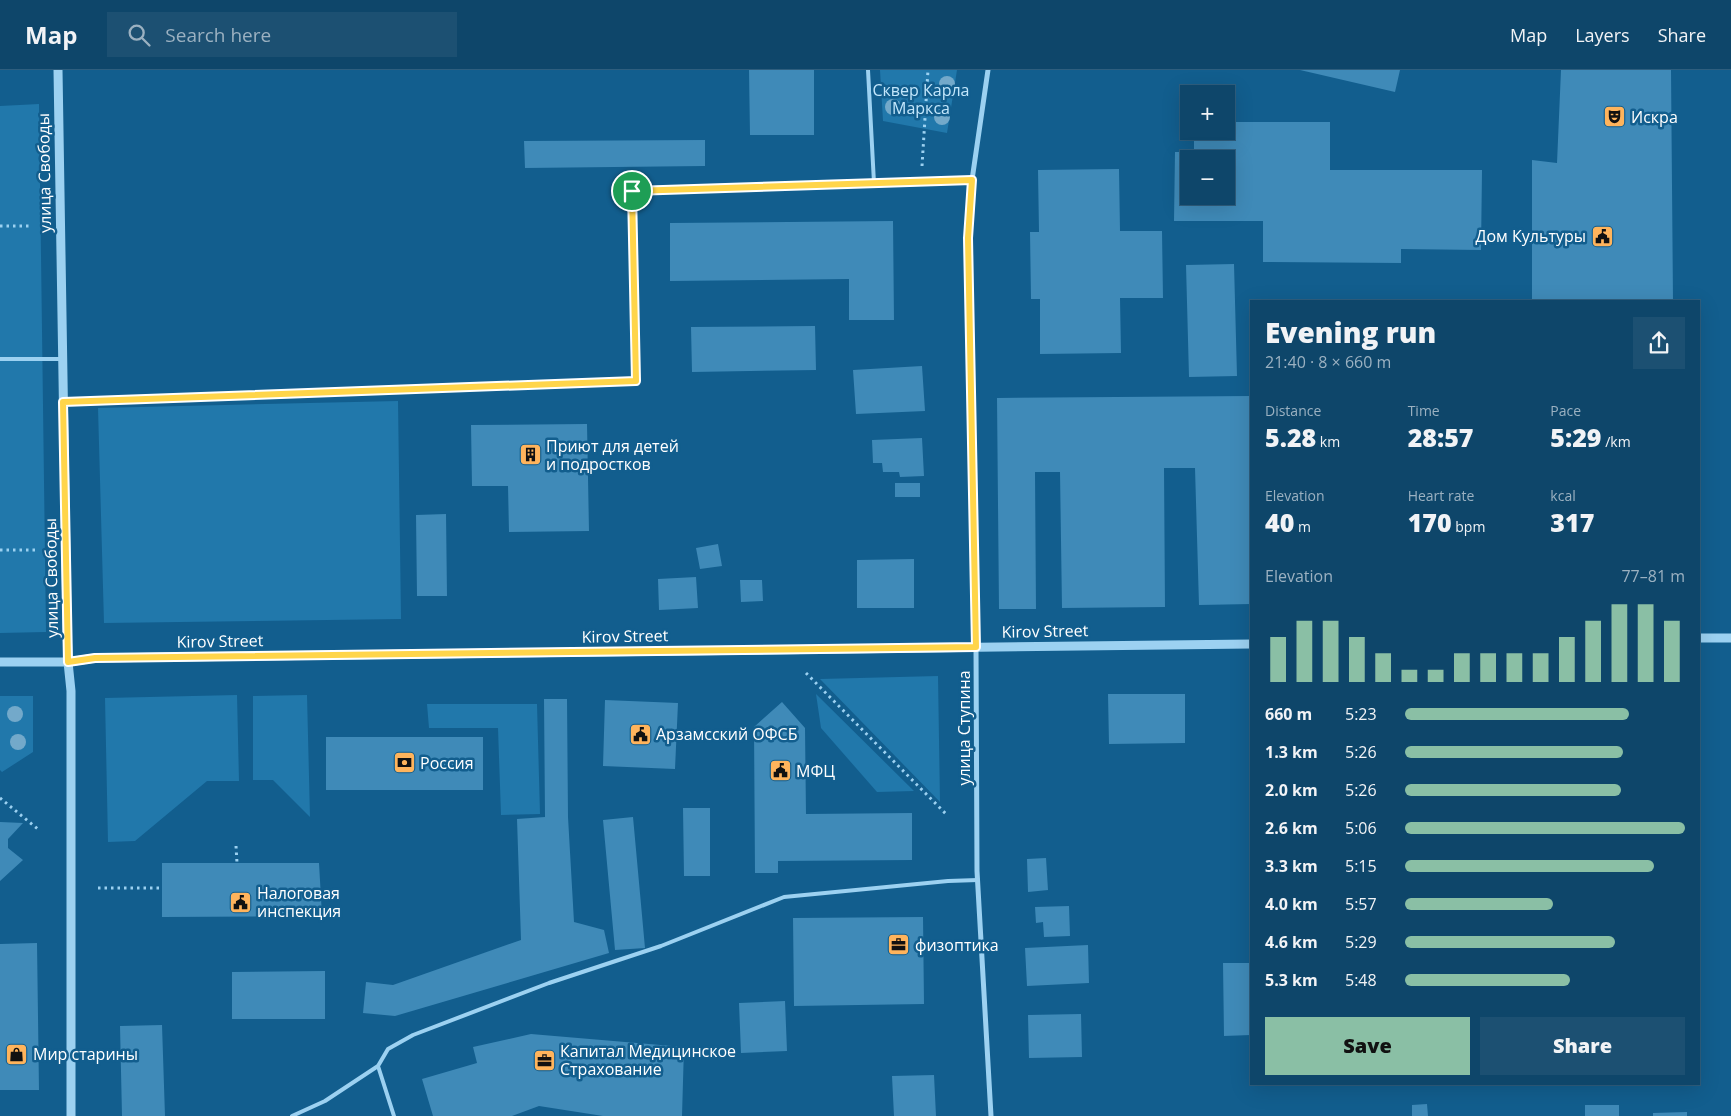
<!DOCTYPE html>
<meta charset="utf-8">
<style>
body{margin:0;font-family:"Open Sans",sans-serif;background:#1c5072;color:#f1f3f6;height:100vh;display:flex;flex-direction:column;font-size:19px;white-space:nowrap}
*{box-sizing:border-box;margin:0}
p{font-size:16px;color:#9bb1c1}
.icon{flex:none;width:28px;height:28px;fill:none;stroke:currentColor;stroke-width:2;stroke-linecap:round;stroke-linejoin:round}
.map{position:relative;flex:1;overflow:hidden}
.side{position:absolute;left:1250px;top:230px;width:450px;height:785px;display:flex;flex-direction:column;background:#0e466a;border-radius:0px;box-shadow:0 5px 20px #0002,0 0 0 1px #2e5e7e}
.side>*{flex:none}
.fabs{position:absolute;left:1180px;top:15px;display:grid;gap:10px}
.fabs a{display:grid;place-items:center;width:55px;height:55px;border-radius:0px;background:#0e466a;box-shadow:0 5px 20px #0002,0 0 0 1px #2e5e7e;font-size:25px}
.pin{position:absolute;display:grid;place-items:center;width:42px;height:42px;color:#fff;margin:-21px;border:2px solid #fff;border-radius:50%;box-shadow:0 1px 5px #0007}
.round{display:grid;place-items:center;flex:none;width:52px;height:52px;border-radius:0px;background:#1c5072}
.head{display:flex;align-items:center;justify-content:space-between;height:85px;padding:0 15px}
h1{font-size:28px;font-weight:800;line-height:38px}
.metrics{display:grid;grid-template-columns:repeat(3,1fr);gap:8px;height:85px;padding:5px 15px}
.metrics div{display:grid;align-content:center}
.metrics b{font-size:25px;font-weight:800}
.metrics small{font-size:14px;font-weight:400}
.metrics p{font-size:14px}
.chart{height:140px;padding:10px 15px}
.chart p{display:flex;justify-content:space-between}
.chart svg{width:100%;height:90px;margin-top:5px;stroke:#8abfa5;stroke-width:6}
.action{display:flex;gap:10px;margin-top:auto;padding:10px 15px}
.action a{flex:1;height:58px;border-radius:0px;background:#8abfa5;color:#111;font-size:20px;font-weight:800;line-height:58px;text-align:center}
.action a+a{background:#1c5072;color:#f1f3f6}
ul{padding:0 15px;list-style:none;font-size:16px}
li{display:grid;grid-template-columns:80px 60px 1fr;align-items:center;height:38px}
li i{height:12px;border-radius:6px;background:#8abfa5}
header{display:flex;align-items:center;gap:30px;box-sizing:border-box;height:70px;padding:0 25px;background:#0e466a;border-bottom:1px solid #2e5e7e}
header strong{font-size:24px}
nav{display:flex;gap:28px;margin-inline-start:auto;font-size:18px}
.search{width:350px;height:45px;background:#1c5072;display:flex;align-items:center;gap:12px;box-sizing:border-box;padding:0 18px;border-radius:0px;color:#9bb1c1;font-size:19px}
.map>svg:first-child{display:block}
.green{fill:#2178ab}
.building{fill:#3f8ab8;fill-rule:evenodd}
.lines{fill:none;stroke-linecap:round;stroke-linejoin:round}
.path{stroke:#9cd1f1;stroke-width:3;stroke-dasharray:2.5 4;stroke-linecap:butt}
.service{stroke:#9cd1f1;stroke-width:4}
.minor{stroke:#9cd1f1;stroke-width:5}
.tertiary{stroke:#9cd1f1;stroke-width:9}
.tree{fill:#73a9ca}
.route-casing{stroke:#fff;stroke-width:10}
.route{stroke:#ffd54a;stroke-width:6}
.labels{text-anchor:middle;stroke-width:5;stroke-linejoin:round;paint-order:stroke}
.park-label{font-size:16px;fill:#c3e7fc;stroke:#125e8e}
.poi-label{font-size:16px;fill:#fff;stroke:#125e8e;text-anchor:start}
.street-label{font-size:16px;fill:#fff;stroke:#125e8e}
</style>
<header>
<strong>Map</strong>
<div class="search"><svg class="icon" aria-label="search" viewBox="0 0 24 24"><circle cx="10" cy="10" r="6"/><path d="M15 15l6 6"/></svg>Search here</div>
<nav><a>Map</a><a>Layers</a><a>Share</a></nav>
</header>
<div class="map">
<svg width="1731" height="1046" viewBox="0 0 1731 1046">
<rect width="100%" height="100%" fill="#125e8e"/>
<path class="green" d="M880 0H957L947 63 883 51Z
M39 34 46 562 0 563V36Z
M398 331 401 549 104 553 98 338Z
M938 606 940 732 820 609Z
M816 624 914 721 877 722 821 658Z
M237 625 239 711H207L135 771 108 772 105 628Z
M307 625 310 747 273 710H253V626Z
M0 626H33V682L2 702 0 700Z
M427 634H537L540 744 501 745 498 658H429Z"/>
<path class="building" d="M749 0H814V65H750Z
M1300 0H1400L1395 22Z
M1561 0H1671L1673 231H1532V90L1557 93Z
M1226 52H1330V100H1482L1481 180 1401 179V193L1263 192V151H1174L1175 82H1194V61H1226ZM1189 89H1226V126H1189Z
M705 70V96L525 98 524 71Z
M1119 99 1120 161H1162L1163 228H1120L1121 283 1040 284V229H1031L1030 162H1039L1038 100Z
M893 151 894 250H849V209L670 211V153Z
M1234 194 1237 306 1189 307 1186 195Z
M815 256 816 300 692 302 691 257Z
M922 296 925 341 856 344 853 300Z
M1251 326V534L1199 535 1195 398H1164L1165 537 1062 538 1060 402H1035L1036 539H999L997 328Z
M587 354 589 461 509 462 508 416H472L471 355Z
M922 368 924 406 900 407 899 402H883L882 393H873L872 370Z
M895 413H920V427H895Z
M446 444 447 526H417L416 445Z
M718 474 722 496 700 499 696 478Z
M914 489V538H857V490Z
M696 507 698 538 659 540 658 509Z
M740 510H762L763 531 741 532Z
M1108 624H1185V673L1109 674Z
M544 629H567L568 747 574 852 604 860 609 883 395 946 363 943 366 912 393 915 521 870 517 749 545 747Z
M605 630 678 633 675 699 603 696Z
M782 632 805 658 806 744 912 743V790L778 791V803H755L754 657Z
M326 667H483V720H326Z
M683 738H710V806H684Z
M633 747 645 878 615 880 603 750Z
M0 752 23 753 8 769V778L23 790 0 811Z
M1046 788 1048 820 1028 822 1027 789Z
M162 793H319L322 846 162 847Z
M1069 836 1070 866 1044 867 1043 852 1036 853 1035 837Z
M923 847 924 934 794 936 793 848Z
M37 873 39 1020H0V874Z
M1088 875 1089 913 1027 916 1025 878Z
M1223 893H1251V965L1224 966Z
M325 901V949H232V902Z
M785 931 787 981 741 983 739 933Z
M1081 944 1082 987 1029 988 1028 945Z
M162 955 165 1046H122L120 956Z
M531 964 684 977 682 1046H603L539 1036 512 1046H433L422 1009 477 993 473 977Z
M934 1005 936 1046H894L892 1006Z
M1427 1034 1428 1046H1412V1035Z
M1585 1035H1619V1046H1585Z
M1687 1042V1046H1653V1043Z"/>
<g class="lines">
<path class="path" d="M922 96 928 0
M0 156H30
M0 480H35
M806 603 946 744
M0 728 39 760
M236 776 237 793
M98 818H162"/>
<path class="service" d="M868 0 874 113 972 110
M0 289H63
M63 332 636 311 632 121 874 113
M378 996 388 979 413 965 549 913 661 876 784 827 948 811 978 810
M292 1046 325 1031 378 996 394 1046"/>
<path class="minor" d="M988 0 972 110 968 168 976 577 977 801 991 1046"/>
<path class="tertiary" d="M58 0 67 553 68 592 71 621V1046
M1699 568H1731
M0 592H68L95 588 1251 574"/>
</g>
<g class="tree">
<circle cx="947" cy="14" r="8"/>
<circle cx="893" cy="37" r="8"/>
<circle cx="942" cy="47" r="8"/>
<circle cx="15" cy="644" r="8"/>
<circle cx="18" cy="672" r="8"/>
</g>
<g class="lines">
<defs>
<path id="route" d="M972 110 968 168 976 577 95 588 68 592 63 332 636 311 632 121Z"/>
</defs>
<use href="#route" class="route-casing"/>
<use href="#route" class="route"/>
</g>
<defs>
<symbol id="theatre-square" viewBox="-11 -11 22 22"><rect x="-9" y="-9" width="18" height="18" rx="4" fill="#ffb45c" stroke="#125e8e"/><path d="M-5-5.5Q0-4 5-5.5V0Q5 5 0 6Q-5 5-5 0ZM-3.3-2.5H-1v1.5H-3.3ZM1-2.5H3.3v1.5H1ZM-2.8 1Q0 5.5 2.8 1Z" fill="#111"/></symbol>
<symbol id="civic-square" viewBox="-11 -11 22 22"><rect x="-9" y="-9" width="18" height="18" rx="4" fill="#ffb45c" stroke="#125e8e"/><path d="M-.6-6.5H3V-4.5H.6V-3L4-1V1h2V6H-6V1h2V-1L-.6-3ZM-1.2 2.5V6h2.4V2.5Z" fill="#111"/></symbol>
<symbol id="building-square" viewBox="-11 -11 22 22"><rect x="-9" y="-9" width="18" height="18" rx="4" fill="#ffb45c" stroke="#125e8e"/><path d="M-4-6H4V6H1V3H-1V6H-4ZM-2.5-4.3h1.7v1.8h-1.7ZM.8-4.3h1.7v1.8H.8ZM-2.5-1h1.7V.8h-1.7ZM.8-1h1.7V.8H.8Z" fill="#111"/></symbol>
<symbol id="bank-square" viewBox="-11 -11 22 22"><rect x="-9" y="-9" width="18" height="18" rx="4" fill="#ffb45c" stroke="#125e8e"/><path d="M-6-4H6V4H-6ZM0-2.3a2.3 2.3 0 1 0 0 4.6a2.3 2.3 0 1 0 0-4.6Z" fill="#111"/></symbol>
<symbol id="office-square" viewBox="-11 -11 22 22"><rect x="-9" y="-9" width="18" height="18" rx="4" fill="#ffb45c" stroke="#125e8e"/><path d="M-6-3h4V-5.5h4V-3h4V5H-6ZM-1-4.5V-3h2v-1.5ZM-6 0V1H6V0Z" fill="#111"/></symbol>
<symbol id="shop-square" viewBox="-11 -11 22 22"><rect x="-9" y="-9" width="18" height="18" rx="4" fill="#ffb45c" stroke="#125e8e"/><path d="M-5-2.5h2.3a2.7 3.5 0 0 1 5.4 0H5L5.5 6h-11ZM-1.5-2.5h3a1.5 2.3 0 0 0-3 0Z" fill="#111"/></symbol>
</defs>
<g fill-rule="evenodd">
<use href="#theatre-square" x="1602" y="34" width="25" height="25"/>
<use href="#civic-square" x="1590" y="154" width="25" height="25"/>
<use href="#building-square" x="518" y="372" width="25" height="25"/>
<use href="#civic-square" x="628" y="652" width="25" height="25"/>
<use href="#bank-square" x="392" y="680" width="25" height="25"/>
<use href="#civic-square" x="768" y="688" width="25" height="25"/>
<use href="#civic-square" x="228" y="820" width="25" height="25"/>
<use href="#office-square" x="886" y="862" width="25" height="25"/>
<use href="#shop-square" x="4" y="972" width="25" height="25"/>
<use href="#office-square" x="532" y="978" width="25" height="25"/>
</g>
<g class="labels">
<g class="park-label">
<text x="921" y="26">Сквер Карла<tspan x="921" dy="18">Маркса</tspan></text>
</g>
<g class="poi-label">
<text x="1631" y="53">Искра</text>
<text x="1586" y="172" text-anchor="end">Дом Культуры</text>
<text x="546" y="382">Приют для детей<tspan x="546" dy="18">и подростков</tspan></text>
<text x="656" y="670">Арзамсский ОФСБ</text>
<text x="420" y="699">Россия</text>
<text x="796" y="707">МФЦ</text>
<text x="257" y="829">Налоговая<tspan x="257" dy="18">инспекция</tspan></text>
<text x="915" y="881">физоптика</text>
<text x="560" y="987">Капитал Медицинское<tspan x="560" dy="18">Страхование</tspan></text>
<text x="33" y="990">Мир старины</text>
</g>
<g class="street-label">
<text transform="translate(44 103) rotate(-91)" y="6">улица Свободы</text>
<text transform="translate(51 508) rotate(-91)" y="6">улица Свободы</text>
<text transform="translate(1045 561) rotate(-1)" y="6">Kirov Street</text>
<text transform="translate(625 566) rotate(-1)" y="6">Kirov Street</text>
<text transform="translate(220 571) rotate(-1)" y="6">Kirov Street</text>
<text transform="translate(964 658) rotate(-90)" y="6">улица Ступина</text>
</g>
</g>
</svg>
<div class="fabs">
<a>+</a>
<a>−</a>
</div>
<div class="pin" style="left:632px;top:121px;background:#1e9e55"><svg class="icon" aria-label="arrive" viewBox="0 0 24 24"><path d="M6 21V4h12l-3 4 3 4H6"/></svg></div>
<section class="side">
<div class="head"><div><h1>Evening run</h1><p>21:40 · 8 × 660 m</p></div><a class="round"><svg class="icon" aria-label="share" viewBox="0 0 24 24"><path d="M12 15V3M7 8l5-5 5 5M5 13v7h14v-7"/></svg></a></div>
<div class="metrics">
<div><p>Distance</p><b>5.28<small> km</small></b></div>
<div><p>Time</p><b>28:57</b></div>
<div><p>Pace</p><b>5:29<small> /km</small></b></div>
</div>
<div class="metrics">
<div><p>Elevation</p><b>40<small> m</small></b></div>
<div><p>Heart rate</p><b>170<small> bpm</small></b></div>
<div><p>kcal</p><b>317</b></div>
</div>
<div class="chart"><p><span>Elevation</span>77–81 m</p>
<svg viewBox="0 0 160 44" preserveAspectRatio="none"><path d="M5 44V22M15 44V14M25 44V14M35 44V22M45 44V30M55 44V38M65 44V38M75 44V30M85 44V30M95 44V30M105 44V30M115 44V22M125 44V14M135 44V6M145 44V6M155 44V14"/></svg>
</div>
<ul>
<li><b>660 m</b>5:23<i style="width:80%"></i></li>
<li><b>1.3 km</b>5:26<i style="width:78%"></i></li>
<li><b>2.0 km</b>5:26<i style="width:77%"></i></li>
<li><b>2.6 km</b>5:06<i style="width:100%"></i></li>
<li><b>3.3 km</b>5:15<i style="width:89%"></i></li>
<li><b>4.0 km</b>5:57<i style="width:53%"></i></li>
<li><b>4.6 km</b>5:29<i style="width:75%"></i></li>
<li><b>5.3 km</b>5:48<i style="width:59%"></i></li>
</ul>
<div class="action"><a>Save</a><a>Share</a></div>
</section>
</div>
